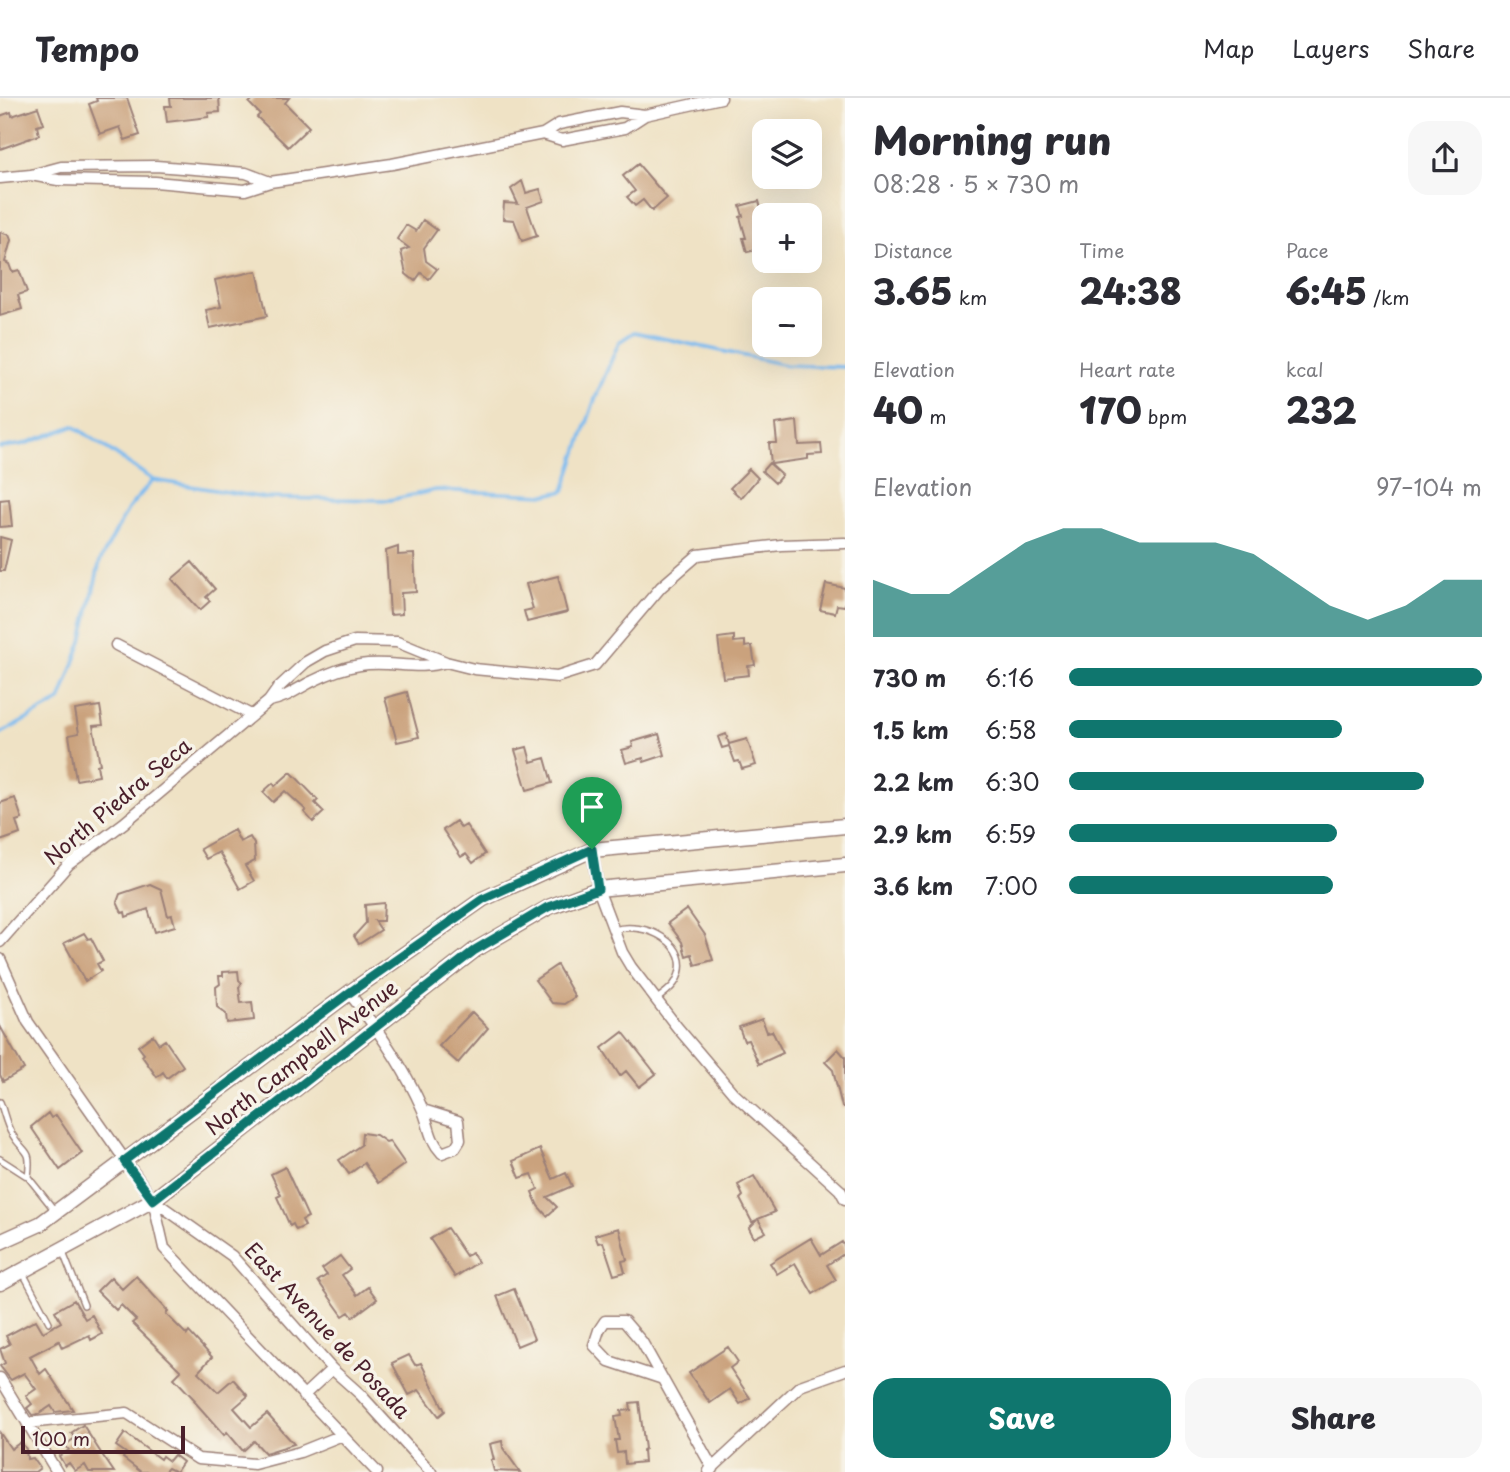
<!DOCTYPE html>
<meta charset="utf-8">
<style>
body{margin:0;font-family:"Playpen Sans",sans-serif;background:#f7f7f7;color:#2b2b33;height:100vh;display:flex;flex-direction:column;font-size:26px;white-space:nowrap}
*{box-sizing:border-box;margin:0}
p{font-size:23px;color:#7c7c81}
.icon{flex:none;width:38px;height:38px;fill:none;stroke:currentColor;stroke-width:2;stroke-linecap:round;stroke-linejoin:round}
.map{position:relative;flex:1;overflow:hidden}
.drawer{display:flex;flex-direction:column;background:#fff;width:665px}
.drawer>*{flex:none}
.fabs{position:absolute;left:752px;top:21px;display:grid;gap:14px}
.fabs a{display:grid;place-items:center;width:70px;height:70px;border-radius:14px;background:#fff;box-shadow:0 7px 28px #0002;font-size:35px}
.scale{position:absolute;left:21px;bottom:18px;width:164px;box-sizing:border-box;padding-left:7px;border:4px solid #4a1f2b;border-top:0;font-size:19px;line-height:24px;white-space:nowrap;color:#4a1f2b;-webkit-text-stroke:5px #f7f3e8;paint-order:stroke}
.pin{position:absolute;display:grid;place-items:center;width:60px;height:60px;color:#fff;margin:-72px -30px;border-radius:50% 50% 50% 0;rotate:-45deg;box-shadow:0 0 7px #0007}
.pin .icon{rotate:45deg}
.round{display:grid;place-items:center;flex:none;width:74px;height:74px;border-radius:21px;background:#f7f7f7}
.headline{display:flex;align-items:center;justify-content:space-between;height:119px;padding:0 28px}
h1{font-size:38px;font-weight:800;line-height:52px}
.metrics{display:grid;grid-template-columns:repeat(3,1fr);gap:10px;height:119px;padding:7px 28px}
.metrics div{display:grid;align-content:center}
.metrics b{font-size:35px;font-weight:800}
.metrics small{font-size:19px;font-weight:400}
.metrics p{font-size:19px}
.chart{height:196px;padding:14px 28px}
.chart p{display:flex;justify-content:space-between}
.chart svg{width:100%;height:126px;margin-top:7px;fill:#0f766e;opacity:.7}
.button{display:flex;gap:14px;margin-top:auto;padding:14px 28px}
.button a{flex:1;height:80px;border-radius:21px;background:#0f766e;color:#fff;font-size:28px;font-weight:800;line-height:80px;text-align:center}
.button a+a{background:#f7f7f7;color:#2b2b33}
ul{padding:0 28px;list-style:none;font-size:23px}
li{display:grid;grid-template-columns:112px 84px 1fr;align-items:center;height:52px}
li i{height:18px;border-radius:9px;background:#0f766e}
header{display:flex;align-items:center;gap:42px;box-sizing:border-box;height:98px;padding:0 35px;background:#fff;border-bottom:2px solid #e1e1e2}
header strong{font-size:33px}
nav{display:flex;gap:38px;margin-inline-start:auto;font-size:24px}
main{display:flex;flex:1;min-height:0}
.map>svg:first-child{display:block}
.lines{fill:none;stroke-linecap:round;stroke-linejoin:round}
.stream{stroke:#7cbbf0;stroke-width:3.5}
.building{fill:#caa27d}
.service-casing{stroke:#9c8078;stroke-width:8}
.minor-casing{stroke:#9c8078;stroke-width:13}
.secondary-casing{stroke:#9c8078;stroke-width:17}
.service{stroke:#fff;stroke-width:5}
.minor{stroke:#fff;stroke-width:10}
.secondary{stroke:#fff;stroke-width:14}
.route-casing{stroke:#fff;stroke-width:14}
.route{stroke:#0f766e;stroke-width:9}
.labels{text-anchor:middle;stroke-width:7;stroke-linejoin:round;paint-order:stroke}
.street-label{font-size:21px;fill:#4a1f2b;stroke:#f7f3e8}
</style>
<header>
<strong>Tempo</strong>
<nav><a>Map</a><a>Layers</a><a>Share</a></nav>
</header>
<main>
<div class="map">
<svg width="845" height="1374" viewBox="0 0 845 1374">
<rect width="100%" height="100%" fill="#f7f3e8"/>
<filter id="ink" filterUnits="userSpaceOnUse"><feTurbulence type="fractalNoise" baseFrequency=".0143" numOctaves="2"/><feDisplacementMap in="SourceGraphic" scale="14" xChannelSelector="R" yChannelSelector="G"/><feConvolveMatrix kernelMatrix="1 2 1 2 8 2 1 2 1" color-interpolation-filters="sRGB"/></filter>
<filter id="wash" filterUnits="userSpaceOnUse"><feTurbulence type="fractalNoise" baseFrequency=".00686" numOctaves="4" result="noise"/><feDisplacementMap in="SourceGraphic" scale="28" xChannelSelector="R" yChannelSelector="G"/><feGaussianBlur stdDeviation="1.57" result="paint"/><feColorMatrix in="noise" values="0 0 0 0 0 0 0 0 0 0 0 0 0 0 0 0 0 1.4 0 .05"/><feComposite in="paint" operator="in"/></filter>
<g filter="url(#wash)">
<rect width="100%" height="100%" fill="#efe2c5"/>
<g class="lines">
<path class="stream" d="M0 350 24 346 74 328 153 382
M0 636 60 603 82 543 100 463 128 411 153 382 265 400 390 402 436 392 546 397 564 393 595 301 619 244 634 234 786 267 845 269"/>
</g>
<g id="blocks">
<path class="building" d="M96 0H127L140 37 125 42 120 29 100 36 89 6 97 3Z
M170 0H219L220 14 208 15 209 19 167 24 165 8H171Z
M254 0H289L285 5 309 29 288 49 257 19 260 16 249 5Z
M38 9 44 26 37 28 39 37 0 51V18L11 14 12 18Z
M638 66 667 100 652 113 643 102 635 108 627 99 635 93 623 78Z
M522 83 526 95 540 91 544 103 527 109 537 138 522 143 514 122 503 121 504 105 518 106 511 91Z
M759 103 765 125V150L747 154 743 140H746L740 119 743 118 740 108Z
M423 122 437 132 424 150 426 163 437 171 429 181 421 175 415 183 406 176 401 153 409 150 397 141 406 127 416 133Z
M0 134 9 137 11 142 5 164 9 166 12 174 19 172 27 194 18 197 22 211 0 218Z
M257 173 267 218 210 230 206 212 221 209 215 182Z
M797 323 799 347 821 346 822 356 808 357V361L771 366 769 345H777L775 326Z
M769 365 782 377 775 385 762 373Z
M749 371 758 380 741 400 730 390Z
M9 401 12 428 0 429V402Z
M0 439 11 442 4 473H0Z
M398 449V457L414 456 416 494 401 495 402 516 390 517 386 453Z
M192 464 215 491 206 499 210 503 200 512 172 481Z
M558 478 567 514 527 524 524 513 533 511 526 486Z
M826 486 845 490V508L837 507 835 515 820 512Z
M734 538V544L745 543V549L752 548 755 567 748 568 749 577 723 580 718 540Z
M407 594 419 639 397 644 385 600Z
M100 608 103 627 93 628 100 666 97 667 99 678 76 682 69 637 79 635 75 612Z
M659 636 665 657 644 664 643 660 626 665 622 652 633 649 632 644Z
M726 636 729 646 747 641 756 667 742 671 739 663 735 664 729 648 722 650 718 639Z
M527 649 531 664 545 660 552 685 527 692 515 652Z
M291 674 318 702 315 705 324 714 313 724 304 714 306 712 285 693 273 704 263 694 273 685 275 688Z
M15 700 22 721 16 723 20 736 0 743V705Z
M456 723 461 730 466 727 485 756 473 765 466 756 461 759 443 732Z
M234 732 240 744 250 739 254 746 255 763 245 768 254 783 240 791 219 754 206 761 200 751Z
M150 786 161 791 168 818 172 817 175 828 155 834 148 811 126 819 125 814 122 815 117 804 120 796Z
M384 805 383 823H375L381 832 359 846 354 838 366 825 365 807Z
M687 811 705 837 713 862 695 867 692 856 686 858 682 844 668 825Z
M84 835 88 841 91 840 103 863 97 866 101 873 85 883 64 845Z
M557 867 575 899 564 906 552 905 535 882Z
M238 873 239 882 242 885 239 889 241 905 252 904 254 922 227 925 226 916 217 909 216 889 220 886 219 878H223V874Z
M472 914 488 930 458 965 439 948Z
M762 921 767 934 772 933 783 955 759 966 748 942 744 943 739 929Z
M0 928 24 971 3 983 0 977Z
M623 934 656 976 639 989 626 973 620 978 602 950Z
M153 937 159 946 165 942 183 968 167 980 163 974 157 979 142 958 144 956 138 948Z
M838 951 845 959V1009H842L833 972 825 964Z
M48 1015 51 1020 56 1017 82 1055 60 1072 31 1029Z
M362 1035 376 1037 386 1044 389 1043 405 1066 378 1085 364 1065 349 1076 339 1062 361 1047Z
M540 1051 553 1081 566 1075 572 1088 547 1099 557 1109 547 1118 538 1108 532 1094 538 1091 532 1076 520 1080 513 1063Z
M285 1069 308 1119 302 1122 305 1128 296 1132 293 1126 290 1128 277 1099 281 1097 271 1076Z
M754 1078 775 1114 758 1121 766 1134 754 1140 749 1130 757 1122 752 1124 740 1101 743 1098 738 1087Z
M447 1130 466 1158 472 1155 478 1164 455 1179 430 1141Z
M619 1130 627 1162 622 1163 625 1174 614 1177 603 1144 598 1145 595 1137Z
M811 1140 821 1157 842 1144 845 1149V1155L827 1167 836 1182 813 1196 795 1165 777 1176 770 1165Z
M340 1158 350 1171 342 1177 357 1197 368 1189 377 1201 353 1219 349 1214 343 1218 318 1183 327 1177 322 1171Z
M136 1178 168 1213 166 1216 187 1237 189 1234 212 1259 198 1274 218 1294 233 1281 248 1298 234 1310 251 1329 267 1316 294 1346 265 1355 254 1343 243 1353 227 1334 224 1337 194 1303 195 1302 174 1280 181 1273 132 1225 136 1222 121 1207 116 1212 97 1193 111 1179 122 1191Z
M514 1191 534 1241 517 1248 497 1198Z
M74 1202 85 1221 92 1217 102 1236 91 1242 89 1237 62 1250 59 1243 30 1258 40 1276 46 1271 73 1312 55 1314 51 1308 39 1316 32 1317 27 1310 32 1306 26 1298 36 1291 24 1275 11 1282 0 1268 5 1265 0 1251 10 1246 6 1238 36 1222 43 1234 61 1224 55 1213Z
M728 1249 738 1264 730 1270 750 1300 740 1306 730 1291 710 1305 689 1275Z
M409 1257 415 1267 421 1265 445 1313 439 1318 419 1292 409 1297 392 1265Z
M639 1304 645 1351 643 1352 644 1364 625 1366 624 1354 617 1355 615 1342H619L615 1319 622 1318 621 1313 631 1312 630 1305Z
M83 1327 101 1355 114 1374H89L85 1367 75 1373 69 1365 65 1368 59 1358 69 1352 65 1347 75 1340 71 1335Z
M0 1335 11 1351 21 1344 26 1351 27 1361 33 1360 40 1370 35 1374H0Z
M125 1335 160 1361 162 1358 169 1363 174 1357 183 1364 176 1374 168 1370 164 1374H141L123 1360 126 1355 116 1348Z
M502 1343 503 1350 520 1374 494 1373 491 1362H494L490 1346Z"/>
</g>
</g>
<g filter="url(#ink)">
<use href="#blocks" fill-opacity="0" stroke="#9c8078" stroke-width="2"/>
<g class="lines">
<defs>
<path id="service" d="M614 832C643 822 696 846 676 883 672 891 663 896 656 902
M0 1004C4 1014 6 1027 12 1036 25 1058 32 1048 28 1079
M0 1061 28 1079 56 1114
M62 1152 84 1207
M22 1173 49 1224"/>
<path id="minor" d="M543 36 562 42 625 30 645 17
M31 77 58 82 155 84 245 92 270 84 392 66 543 36 559 26 620 14 645 17 721 0
M0 80 31 77 61 69 156 68 246 75 270 84
M116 547 251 617
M269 603C287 600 298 590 313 583 327 576 345 569 360 567 389 562 418 573 446 564
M592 752 598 791 622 854 631 869 677 929 733 995 840 1092 845 1101
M0 844 69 766 124 725 269 603 279 589 306 564 325 553 355 543 397 544 446 564 474 571 557 579 595 567 661 489 698 457 781 447 845 445
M0 861 28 924 153 1102 232 1158 332 1271 360 1296 431 1374
M349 895C377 930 404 969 422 1010 430 1028 428 1040 442 1055L455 1050 460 1042 458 1023 423 1012
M153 1102 164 1150 377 1374
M0 1280 57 1374
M660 1280 609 1263 594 1247 599 1232 605 1223H624L642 1244 713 1371
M303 1298 332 1271
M27 1325 127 1315 198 1361 254 1366 300 1354 340 1338
M709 1373 800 1288 845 1272"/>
<path id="secondary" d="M0 1144 40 1126 349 895 483 801 592 752 845 728
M0 1185 153 1102 475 852 549 809 598 791 845 767"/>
</defs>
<use href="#service" class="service-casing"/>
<use href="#minor" class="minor-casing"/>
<use href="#secondary" class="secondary-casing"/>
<use href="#service" class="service"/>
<use href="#minor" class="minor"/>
<use href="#secondary" class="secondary"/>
</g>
</g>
<g class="lines" filter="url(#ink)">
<defs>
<path id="route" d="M592 751 598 791 548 809 475 852 153 1102 124 1063 349 895 483 801Z"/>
</defs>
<use href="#route" class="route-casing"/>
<use href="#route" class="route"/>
</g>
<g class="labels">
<g class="street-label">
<text transform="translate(118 704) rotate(-40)" y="7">North Piedra Seca</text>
<text transform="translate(302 960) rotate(-38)" y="7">North Campbell Avenue</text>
<text transform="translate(327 1233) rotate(47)" y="7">East Avenue de Posada</text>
</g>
</g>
</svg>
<div class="fabs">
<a><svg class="icon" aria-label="layers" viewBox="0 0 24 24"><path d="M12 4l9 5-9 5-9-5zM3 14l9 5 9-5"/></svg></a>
<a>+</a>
<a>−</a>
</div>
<div class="scale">100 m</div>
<div class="pin" style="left:592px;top:751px;background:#1e9e55"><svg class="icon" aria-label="arrive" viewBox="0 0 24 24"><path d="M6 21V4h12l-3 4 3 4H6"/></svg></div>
</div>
<section class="drawer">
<div class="headline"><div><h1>Morning run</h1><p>08:28 · 5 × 730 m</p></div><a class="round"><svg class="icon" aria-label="share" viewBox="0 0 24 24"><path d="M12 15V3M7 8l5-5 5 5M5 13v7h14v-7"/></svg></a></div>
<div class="metrics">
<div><p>Distance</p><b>3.65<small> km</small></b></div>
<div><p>Time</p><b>24:38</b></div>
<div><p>Pace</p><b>6:45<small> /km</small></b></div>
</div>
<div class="metrics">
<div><p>Elevation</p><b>40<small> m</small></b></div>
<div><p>Heart rate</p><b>170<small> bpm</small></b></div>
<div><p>kcal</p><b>232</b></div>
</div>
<div class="chart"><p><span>Elevation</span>97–104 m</p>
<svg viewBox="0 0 160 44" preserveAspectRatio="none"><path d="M0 44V24L10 29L20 29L30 20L40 11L50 6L60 6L70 11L80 11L90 11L100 15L110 24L120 33L130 38L140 33L150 24L160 24V44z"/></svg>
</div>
<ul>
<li><b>730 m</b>6:16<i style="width:100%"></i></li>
<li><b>1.5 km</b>6:58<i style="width:66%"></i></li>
<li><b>2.2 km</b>6:30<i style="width:86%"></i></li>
<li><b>2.9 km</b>6:59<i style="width:65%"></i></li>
<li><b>3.6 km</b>7:00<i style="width:64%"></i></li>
</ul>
<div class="button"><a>Save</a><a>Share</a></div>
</section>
</main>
